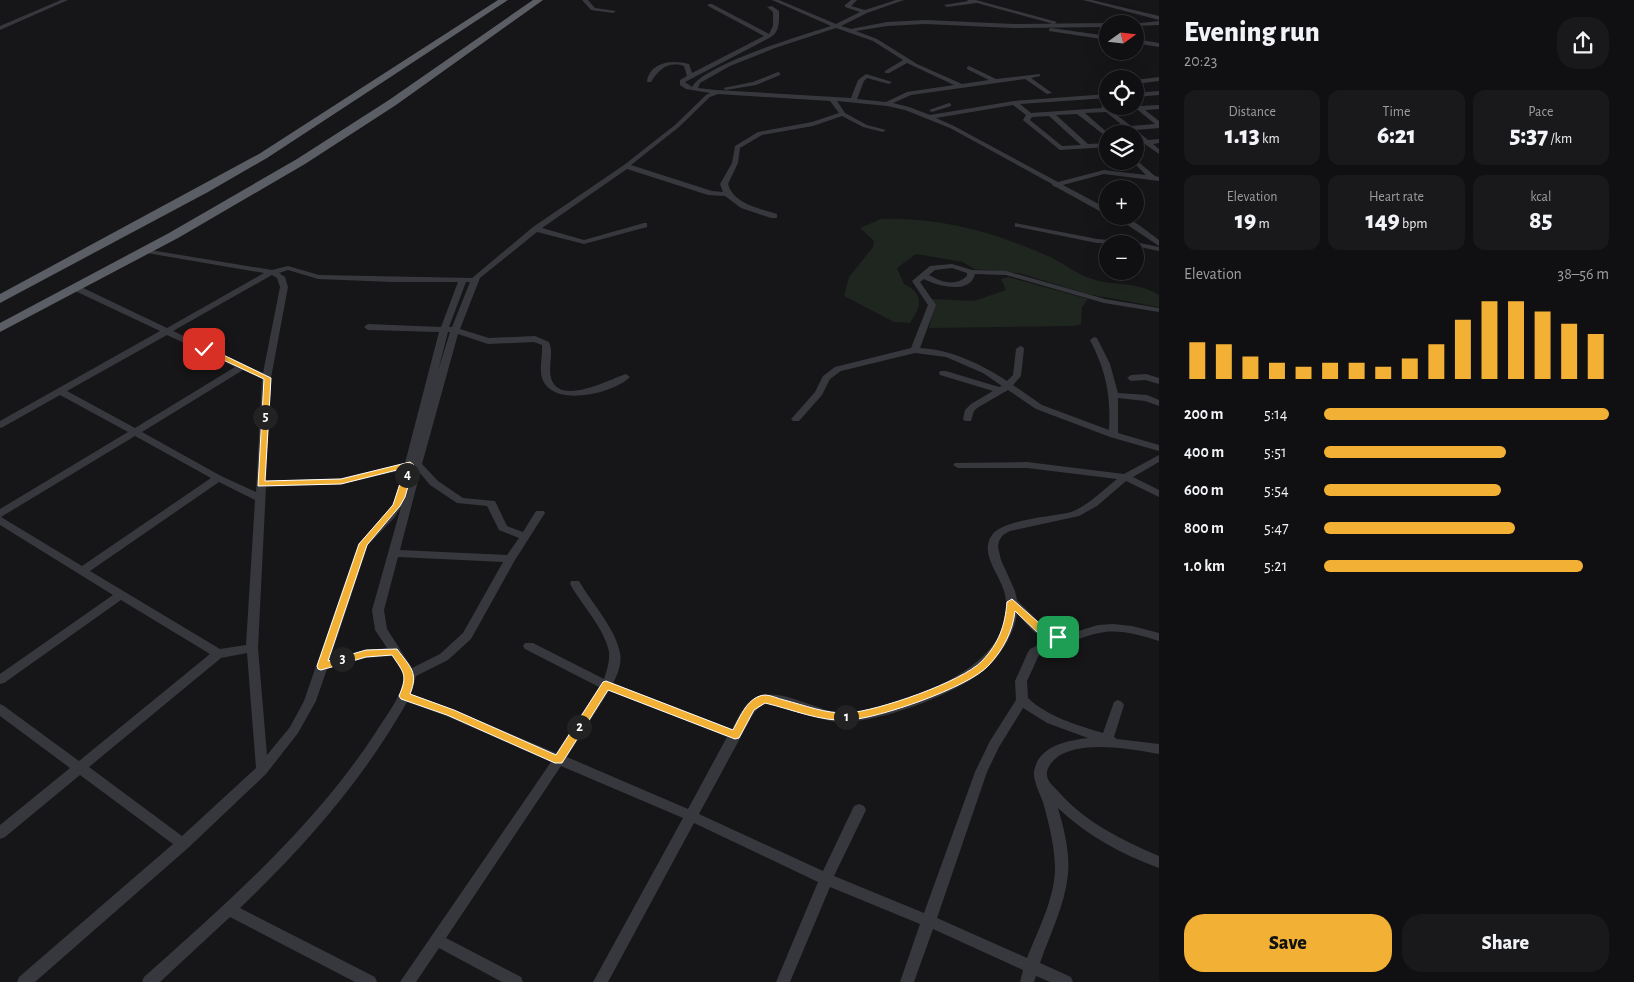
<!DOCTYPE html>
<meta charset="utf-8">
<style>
body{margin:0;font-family:"Alegreya Sans",sans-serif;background:#19191b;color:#f1f3f6;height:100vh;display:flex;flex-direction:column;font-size:19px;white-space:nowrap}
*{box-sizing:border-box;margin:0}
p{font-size:16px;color:#9c9d9f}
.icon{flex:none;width:28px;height:28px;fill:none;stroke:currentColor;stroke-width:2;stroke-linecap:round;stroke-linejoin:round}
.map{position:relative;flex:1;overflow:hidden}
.drawer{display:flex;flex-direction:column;background:#101012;width:475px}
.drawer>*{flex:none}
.needle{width:32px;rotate:75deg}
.fabs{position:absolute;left:1099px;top:15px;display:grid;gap:10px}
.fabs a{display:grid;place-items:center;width:45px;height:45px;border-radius:50%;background:#101012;box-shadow:0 5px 20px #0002,0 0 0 1px #303032;font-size:25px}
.pin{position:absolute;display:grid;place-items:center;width:42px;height:42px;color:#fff;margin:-21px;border-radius:10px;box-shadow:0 2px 8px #0006}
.km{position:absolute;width:25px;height:25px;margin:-12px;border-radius:50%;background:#222;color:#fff;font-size:14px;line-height:25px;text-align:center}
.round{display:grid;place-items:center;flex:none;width:52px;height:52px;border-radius:20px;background:#19191b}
.headline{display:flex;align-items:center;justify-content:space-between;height:85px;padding:0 25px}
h1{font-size:28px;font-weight:800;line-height:38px}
.figures{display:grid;grid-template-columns:repeat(3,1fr);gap:8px;height:85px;padding:5px 25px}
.figures div{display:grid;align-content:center;border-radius:12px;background:#19191b;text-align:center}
.figures b{font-size:25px;font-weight:800}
.figures small{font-size:14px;font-weight:400}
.figures p{font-size:14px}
.chart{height:140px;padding:10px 25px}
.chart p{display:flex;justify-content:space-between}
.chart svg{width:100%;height:90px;margin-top:5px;stroke:#f2b134;stroke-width:6}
.primary-button{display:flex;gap:10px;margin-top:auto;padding:10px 25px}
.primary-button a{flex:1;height:58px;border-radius:20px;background:#f2b134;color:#111;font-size:20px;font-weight:800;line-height:58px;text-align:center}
.primary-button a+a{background:#19191b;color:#f1f3f6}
ul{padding:0 25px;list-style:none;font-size:16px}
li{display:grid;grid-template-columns:80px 60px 1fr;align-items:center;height:38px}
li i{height:12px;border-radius:6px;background:#f2b134}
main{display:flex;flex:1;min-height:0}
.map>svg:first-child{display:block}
.green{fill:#1e261f}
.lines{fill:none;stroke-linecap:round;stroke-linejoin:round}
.minor{fill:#37383d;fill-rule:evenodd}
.trunk{fill:#5b5e65;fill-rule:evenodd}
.route{fill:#f2b134;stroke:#fff}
</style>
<main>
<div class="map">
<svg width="1159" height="982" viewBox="0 0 1159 982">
<rect width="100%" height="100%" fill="#161618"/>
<path class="green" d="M881 219C940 217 997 233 1050 257 1063 263 1074 272 1087 277 1113 288 1133 279 1159 295V307L1088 294 1019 273 974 269 963 262 916 254 897 268 904 284C925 294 921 307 910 323L894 322 844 296 849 277 873 247 874 241 860 228Z
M1008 277 1088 299 1082 307 1081 324 1075 326 929 328 934 309 932 299 974 301 1006 290 1001 279Z"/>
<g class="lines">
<path class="minor" d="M61 0H68L0 30V26Z
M582 0H588L595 8 616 11 613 13 591 10Z
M772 0H779L836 24 860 12 845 7V5L851 0H857L851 6 865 10 896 0H904L867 13 841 26 851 29 887 22 925 20 1014 24 1108 23 1110 24H1108V27L1014 28 925 24 887 26 856 31 877 39 917 64 962 84 989 80 967 69V67L969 66 996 79 1040 74V76L1031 78 1052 93 1047 94 1025 79 911 95 893 103 909 107 930 115 1014 101 1108 94V98L1020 104 1031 113 1102 108 1101 107 1104 105 1131 126 1155 124 1133 106H1135V103L1140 106 1159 105V109L1145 110 1159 121V128L1136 130 1148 140 1159 139V143L1153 144 1159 149V154L1145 144 1135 145V141H1141L1135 134H1133L1106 112 1085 113 1109 134H1108V138L1077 114 1056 115 1088 144 1108 143V147L1060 150 1024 121 1023 120 1026 115 1013 105 936 118 954 126 1058 182 1104 170 1146 175 1132 161H1135V159L1155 176 1159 177V181L1104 174 1063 185 1108 209V214H1105L1056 187 1053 186 1052 184 950 128 905 110 887 106 837 101 845 113 867 125 886 130 883 132 863 127 842 116 813 126 762 135 740 148 738 163 728 184C734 204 758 208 777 214V218H771L741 208 725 196 708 195 627 169 542 228 584 240 644 223H647V227L584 244 537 232 480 278 460 329 489 338 535 336 549 342C554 353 548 366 551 378 559 407 610 379 626 374L630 377C614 393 560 406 545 384 537 373 543 358 542 345L534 342 488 344 458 334 422 464 438 481 463 498 495 501 507 526 523 532 536 511H544L545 513 515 560 471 639 448 660 416 676 411 694 454 710 556 753 599 687 525 649 523 646 525 643H533L604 679C607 670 610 661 609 652 605 629 581 604 570 584L571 581H579C591 602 616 629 620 653 622 663 618 674 613 683L732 729C737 720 741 710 748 703 765 686 793 699 812 705 821 708 829 712 838 712 870 714 904 700 933 688 970 672 1018 639 1004 591 999 573 979 553 992 535 1003 519 1052 517 1071 512 1088 506 1103 490 1117 479L1027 468H958L953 465 955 463 1027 462 1124 474 1159 455V462L1133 477 1159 490V497L1126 481 1097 506 1079 516 1010 531 1003 535 999 541 998 547 1001 560 1015 591 1017 600 1045 628 1062 634 1075 632 1098 625 1113 624 1132 626 1159 633V641C1142 636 1123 630 1105 632 1087 634 1073 644 1055 642L1053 646 1047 648 1045 652 1039 655 1027 681 1028 698C1048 717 1077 725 1103 733L1114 702 1118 700 1122 702 1124 705 1114 737 1117 739 1159 744V754C1131 749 1078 739 1055 759 1051 763 1046 769 1047 775 1047 781 1053 786 1057 790 1084 822 1122 840 1159 856V868C1123 855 1086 835 1058 808 1064 829 1070 852 1068 874 1065 905 1050 934 1040 963L1071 977 1073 982H1050L1036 976 1034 982H1020L1023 970 933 929 914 982H900L920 924 830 887 790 982H776L818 882 694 823 608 982H593L683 818 561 766 446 938 521 977 523 982H502L439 948 416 982H400L551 762 446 716 407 702C363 780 305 846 240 908L375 977 377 982H355L230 917 160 982H142L144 977C228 902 314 827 376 732 387 714 403 696 404 674L392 656 366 658 327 669 316 701 298 733 266 774 188 848 35 982H17L19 977 173 844 80 775 5 837 0 839V825L70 768 0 716V704L4 706 79 761 210 654 121 600 4 683 0 684V674L113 595 0 525V509L128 432 60 395 3 427 0 428V421L160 331 73 290V286H79L167 328 264 273 147 253H144V249L272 270 288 266 319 275 472 278 533 227 624 165 675 125 706 95 710 93 686 89 680 85V80L687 76 684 66C668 61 659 69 651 82H647C649 62 673 59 689 64L692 73 764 36 708 6V4H712L769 34 773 26V12L767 7 772 6 779 11C779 21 780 31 771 37L685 82 692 87C705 64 803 35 831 26ZM836 28 873 41 903 60 885 71V73H889L907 63 954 85 907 92 886 102 857 99 864 81 867 78 889 84 892 82 866 74 858 80 851 98 716 90 698 88 700 83 730 66 775 48ZM718 94 830 101 839 113 812 122 758 132 735 146 732 163 720 184 723 192 712 191 631 165 679 127 710 97ZM1049 116 1081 145 1062 146 1030 120 1032 117ZM288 270 318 279 392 282H458L441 327 368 324 364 327 368 330 439 332 405 463 341 478 266 481 271 378 288 287 285 277 279 273ZM272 275 277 278 280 287 263 373 173 331ZM466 282H470L452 327H449ZM448 332H450L438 371ZM167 335 235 367 135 428 67 391ZM243 370 262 379 256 492 221 476 142 432ZM135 436 211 478 82 566 1 517ZM403 470 396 497 387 513 358 544 304 701 290 727 267 755 258 648 266 487 341 484ZM420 473 430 485 457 503 487 506 499 530 519 538 507 555 400 550ZM219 482 255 500 246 645 220 649 90 571ZM401 507 372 610 375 630 387 648 366 650 330 659 368 545 395 517ZM398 557 503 562 463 633 440 654 412 668 387 629 384 610ZM1017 614 1033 631 1044 638V640L1038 642 1036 646 1030 649 1028 652 1015 681 1016 700 990 741 975 772 924 913 834 876 866 810 864 806 859 804 854 806 823 871 699 814 751 718C755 712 759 705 767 704 792 702 813 720 837 722 874 725 961 693 988 667 1002 653 1014 634 1017 614ZM247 653 256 768 182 836 89 767 221 658ZM609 691 727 737 688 809 567 757ZM1023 708 1047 723 1088 738C1066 741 1038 746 1034 772 1033 780 1040 794 1043 802 1049 824 1055 847 1055 870 1054 900 1038 930 1027 958L937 918 987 772 999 747Z
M967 0H976L1057 22 1054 24 977 3 947 7 944 5 968 1Z
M1083 0H1092L1159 16V20Z
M1159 21V25L1135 26V24H1132Z
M1051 28 1108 36V40L1049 31V29Z
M1135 39 1159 43V47L1135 43Z
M778 72 780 73V75L756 85 726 90 723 88 753 82Z
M1159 77V81L1135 84V80Z
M1159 91V95L1135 97V93Z
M949 103 951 104V106L932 112 929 110Z
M1114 216C1131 216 1145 230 1159 240V246Z
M1015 223 1097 239 1135 242 1159 247V251L1135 246V244L1097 243 1018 227H1015Z
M952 264 972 270 1006 271 1105 299 1159 308V312L1104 303 1006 275 975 274C970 295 937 286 924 279L920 282 936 305 920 348C952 350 981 364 1007 381L1013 375 1016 349 1020 346 1023 347 1024 349 1021 376 1013 385 1042 405 1109 430C1111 395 1106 371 1090 340L1094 337 1097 338 1110 364 1118 393 1147 395 1159 400V406L1145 401 1118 398V433L1159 445V451L1110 437 1036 409 1008 390 977 408 974 411 971 421H965L963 419 965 410 971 404 993 391 940 375 939 373 940 371H946L999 387 1002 386 983 373 946 357 915 353 841 371 830 379 822 395 799 421H793L791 419 793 417 815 392 823 376 835 367 911 348 928 305 912 281 930 266ZM952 268 967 273V276C955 287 941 282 929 275L935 270Z
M1146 374 1159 378V384L1145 380 1131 381 1127 378 1131 375Z"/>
<path class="trunk" d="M498 0H508L267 158 208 192 0 303V294L259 154Z
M533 0H543L396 105 305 164 178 238 0 332V323L169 233 297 159 389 100Z"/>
</g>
<path class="route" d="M202 347H207L271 378 265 481 341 479 410 462 414 465 405 497 400 506 367 545 328 661 366 650 397 649C410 667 419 672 410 694L454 710 556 755 603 682 606 681 733 730C740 717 748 696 765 695 771 695 779 699 784 700 804 705 826 714 848 713 877 711 962 682 982 661 999 643 1005 626 1007 602L1012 599 1047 630 1063 637 1058 641 1040 635 1015 611C1013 631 1003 650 989 665 970 687 877 719 848 720 821 722 791 709 765 703L754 710 739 738 735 739 608 690 562 763H555L447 715 401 699 399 696C408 675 404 673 392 655L366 657 321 670 318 669 317 666 359 544 393 505 405 468 341 484 258 486 264 379 202 350Z"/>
</svg>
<div class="fabs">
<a><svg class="needle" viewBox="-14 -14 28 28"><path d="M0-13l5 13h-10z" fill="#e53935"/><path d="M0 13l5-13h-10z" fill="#9c9d9f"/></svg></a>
<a><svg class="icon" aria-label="locate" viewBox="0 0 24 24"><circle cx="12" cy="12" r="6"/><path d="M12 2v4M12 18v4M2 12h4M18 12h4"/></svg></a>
<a><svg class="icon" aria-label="layers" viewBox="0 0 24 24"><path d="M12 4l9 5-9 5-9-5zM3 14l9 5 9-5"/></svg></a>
<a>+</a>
<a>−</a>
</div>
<div class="pin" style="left:1058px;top:637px;background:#1e9e55"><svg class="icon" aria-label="arrive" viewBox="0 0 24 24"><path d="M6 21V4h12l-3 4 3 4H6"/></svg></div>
<div class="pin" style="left:204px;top:349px;background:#d93025"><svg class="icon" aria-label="check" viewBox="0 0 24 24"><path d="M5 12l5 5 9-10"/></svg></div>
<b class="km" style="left:846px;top:717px">1</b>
<b class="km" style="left:579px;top:727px">2</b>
<b class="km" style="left:342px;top:659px">3</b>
<b class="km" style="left:407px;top:475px">4</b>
<b class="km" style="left:265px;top:417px">5</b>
</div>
<section class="drawer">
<div class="headline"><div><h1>Evening run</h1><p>20:23</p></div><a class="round"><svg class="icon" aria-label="share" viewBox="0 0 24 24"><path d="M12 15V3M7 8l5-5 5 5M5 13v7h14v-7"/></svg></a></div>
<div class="figures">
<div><p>Distance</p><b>1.13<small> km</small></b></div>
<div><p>Time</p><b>6:21</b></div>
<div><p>Pace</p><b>5:37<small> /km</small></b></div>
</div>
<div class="figures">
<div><p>Elevation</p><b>19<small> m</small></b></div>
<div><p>Heart rate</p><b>149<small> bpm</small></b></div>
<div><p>kcal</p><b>85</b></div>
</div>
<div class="chart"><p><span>Elevation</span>38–56 m</p>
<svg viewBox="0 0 160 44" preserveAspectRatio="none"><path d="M5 44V26M15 44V27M25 44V33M35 44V36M45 44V38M55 44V36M65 44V36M75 44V38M85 44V34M95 44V27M105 44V15M115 44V6M125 44V6M135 44V11M145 44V17M155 44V22"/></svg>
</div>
<ul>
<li><b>200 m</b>5:14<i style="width:100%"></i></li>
<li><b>400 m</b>5:51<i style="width:64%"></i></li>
<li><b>600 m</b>5:54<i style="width:62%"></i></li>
<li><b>800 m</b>5:47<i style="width:67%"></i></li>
<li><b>1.0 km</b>5:21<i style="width:91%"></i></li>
</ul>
<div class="primary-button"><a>Save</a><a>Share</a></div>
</section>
</main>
